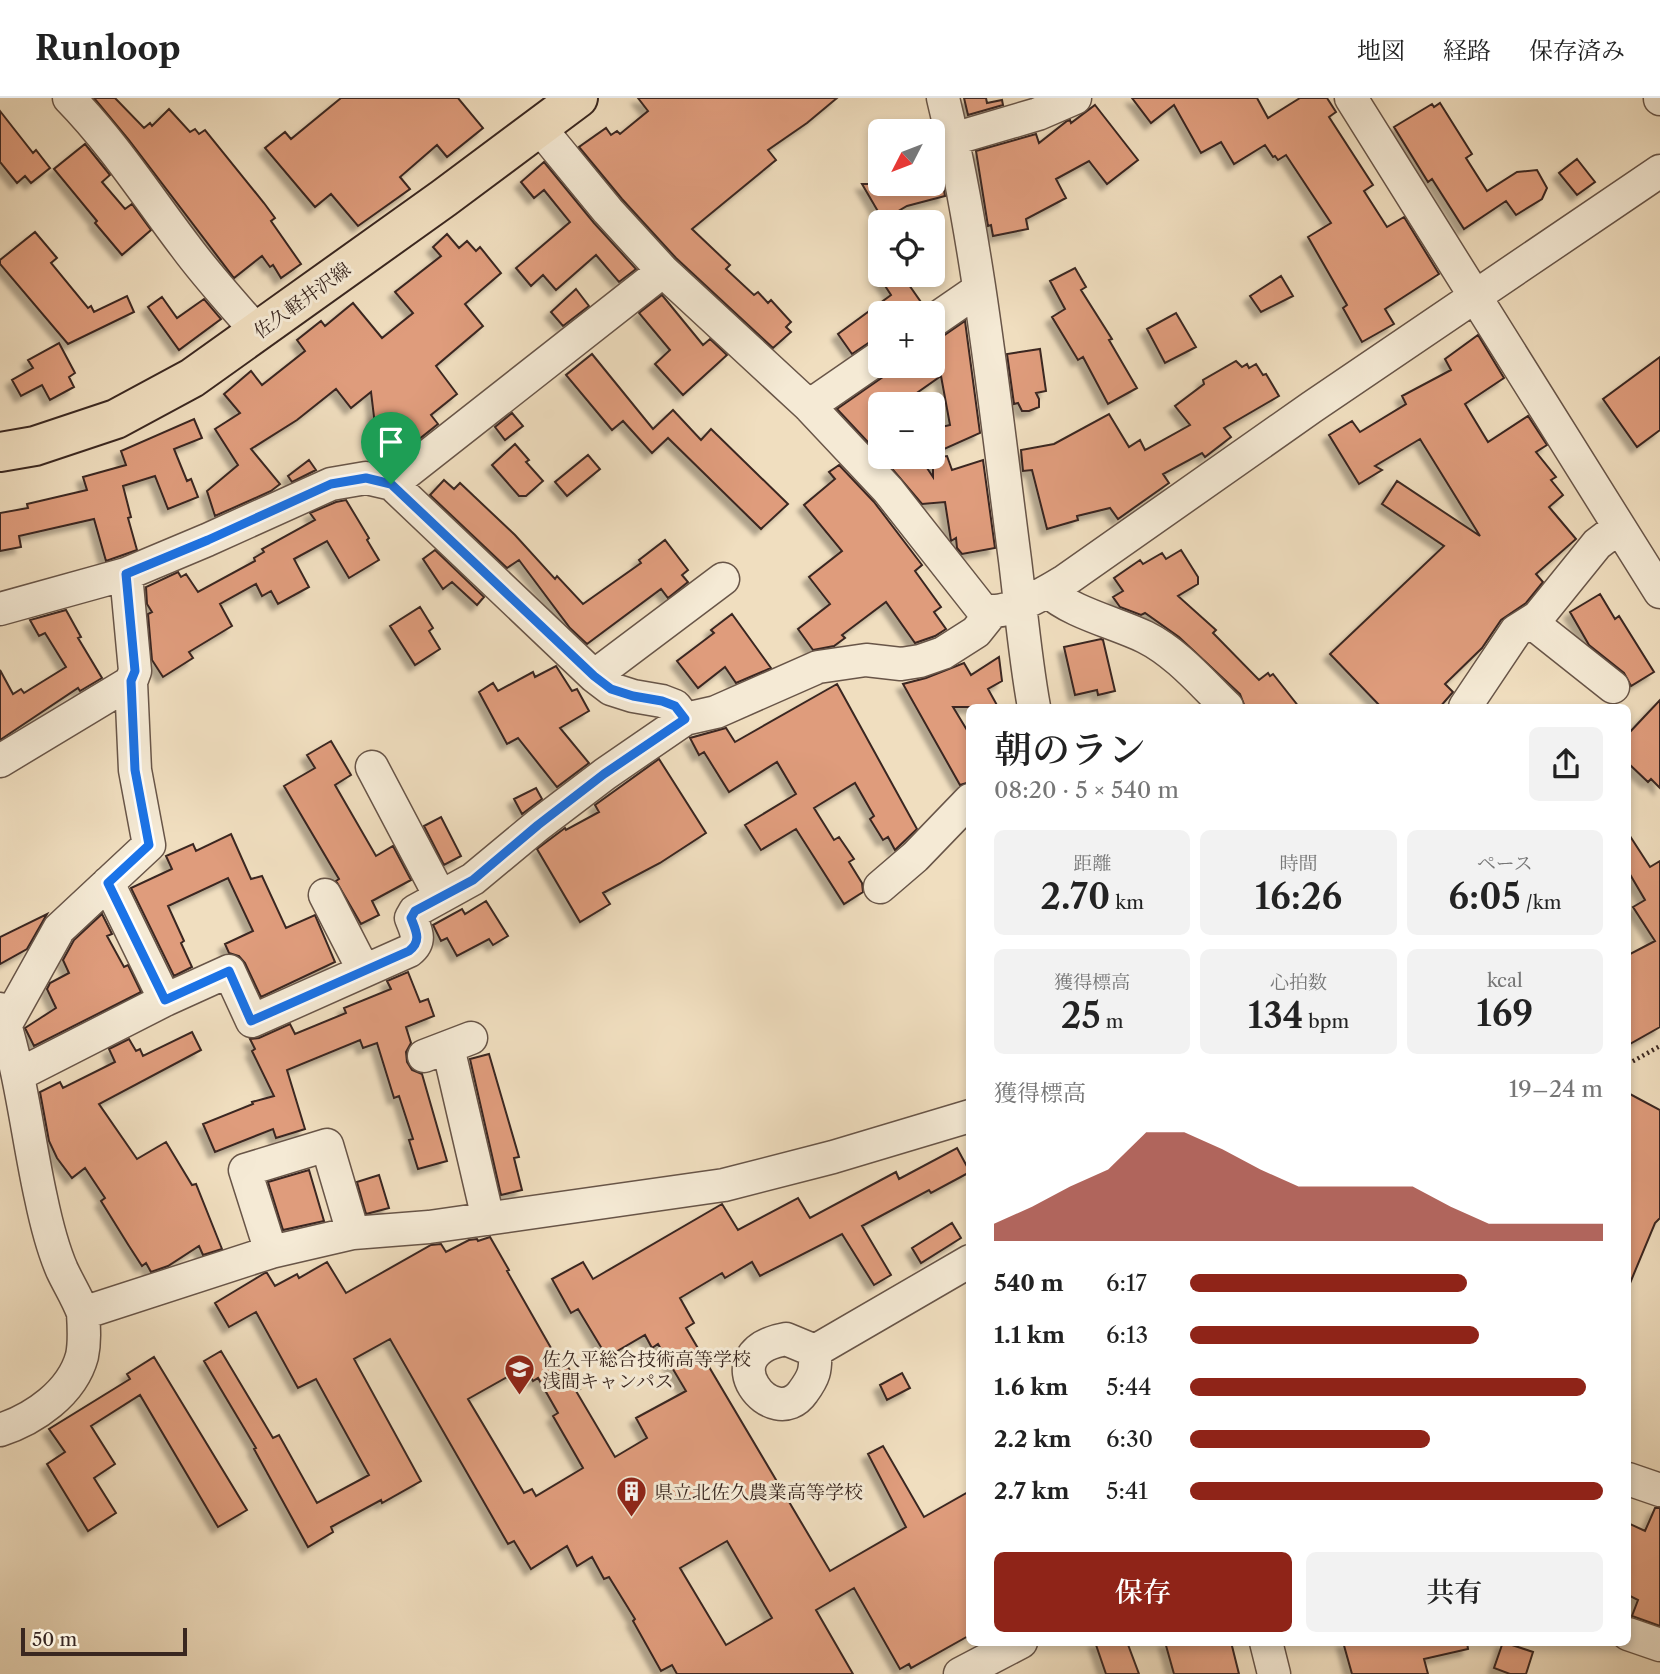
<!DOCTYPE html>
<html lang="ja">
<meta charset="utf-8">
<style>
body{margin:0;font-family:"Libre Caslon Text","Noto Serif JP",serif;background:#f2f2f2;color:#222;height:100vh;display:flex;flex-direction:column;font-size:26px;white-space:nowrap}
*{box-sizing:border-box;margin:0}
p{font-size:23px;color:#767676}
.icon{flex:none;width:38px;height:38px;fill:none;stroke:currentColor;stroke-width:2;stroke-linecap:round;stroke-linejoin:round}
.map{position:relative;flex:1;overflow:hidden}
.sheet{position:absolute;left:966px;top:606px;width:665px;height:942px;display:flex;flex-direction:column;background:#fff;border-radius:10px;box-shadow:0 4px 10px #0003}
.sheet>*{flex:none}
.needle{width:46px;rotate:228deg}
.buttons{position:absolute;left:868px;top:21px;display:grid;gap:14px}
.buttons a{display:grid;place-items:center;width:77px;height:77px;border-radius:10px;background:#fff;box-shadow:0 4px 10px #0003;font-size:35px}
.scale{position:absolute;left:21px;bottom:18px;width:166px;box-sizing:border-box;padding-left:7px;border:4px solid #3a2720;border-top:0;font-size:19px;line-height:24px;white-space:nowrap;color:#3a2720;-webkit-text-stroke:5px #f5ead5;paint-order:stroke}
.pin{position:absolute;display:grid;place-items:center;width:60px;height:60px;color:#fff;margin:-72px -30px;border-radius:50% 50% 50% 0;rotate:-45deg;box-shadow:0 0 7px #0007}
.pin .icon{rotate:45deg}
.round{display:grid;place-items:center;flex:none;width:74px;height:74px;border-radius:10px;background:#f2f2f2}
.headline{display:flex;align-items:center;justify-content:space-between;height:119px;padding:0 28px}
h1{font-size:38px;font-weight:600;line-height:52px}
.metrics{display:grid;grid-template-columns:repeat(3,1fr);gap:10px;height:119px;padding:7px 28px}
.metrics div{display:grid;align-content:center;border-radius:10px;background:#f2f2f2;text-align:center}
.metrics b{font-size:35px;font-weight:600}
.metrics small{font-size:19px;font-weight:400}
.metrics p{font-size:19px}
.chart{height:196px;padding:14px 28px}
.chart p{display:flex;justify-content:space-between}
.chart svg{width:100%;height:126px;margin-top:7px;fill:#8f2418;opacity:.7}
.button{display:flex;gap:14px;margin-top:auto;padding:14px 28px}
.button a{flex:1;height:80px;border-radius:10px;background:#8f2418;color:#fff;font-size:28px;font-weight:600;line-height:80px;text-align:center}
.button a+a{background:#f2f2f2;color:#222}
ul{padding:0 28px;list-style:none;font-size:23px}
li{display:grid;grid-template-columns:112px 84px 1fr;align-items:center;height:52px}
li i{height:18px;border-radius:9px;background:#8f2418}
header{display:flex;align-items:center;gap:42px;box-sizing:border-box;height:98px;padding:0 35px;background:#fff;border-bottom:2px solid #e0e0e0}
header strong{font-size:33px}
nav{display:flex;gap:38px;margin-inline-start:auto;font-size:24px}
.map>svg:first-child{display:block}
.building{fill:#df9c7b;stroke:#3a2720;stroke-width:2;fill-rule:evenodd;filter:url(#shadow)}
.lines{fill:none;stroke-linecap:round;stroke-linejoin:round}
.minor-casing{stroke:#685548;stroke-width:35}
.major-casing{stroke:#3a2720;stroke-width:42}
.path{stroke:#3a2720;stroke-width:4.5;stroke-dasharray:2 3.5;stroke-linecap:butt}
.minor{stroke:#f5ead5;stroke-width:32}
.major{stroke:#f0debf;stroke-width:38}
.route-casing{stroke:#fff;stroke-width:14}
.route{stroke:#1a73e8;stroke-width:9}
.labels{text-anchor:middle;stroke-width:6;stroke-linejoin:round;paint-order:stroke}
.street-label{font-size:19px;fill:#3a2720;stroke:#f5ead5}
.poi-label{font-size:19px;fill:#3a2720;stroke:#f5ead5;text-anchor:start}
</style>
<header>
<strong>Runloop</strong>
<nav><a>地図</a><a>経路</a><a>保存済み</a></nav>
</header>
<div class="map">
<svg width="1660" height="1576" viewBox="0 0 1660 1576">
<defs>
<filter id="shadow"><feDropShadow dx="-6" dy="6" stdDeviation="2" flood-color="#0004"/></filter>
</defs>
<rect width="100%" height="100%" fill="#f0debf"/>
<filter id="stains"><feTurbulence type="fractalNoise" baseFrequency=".00286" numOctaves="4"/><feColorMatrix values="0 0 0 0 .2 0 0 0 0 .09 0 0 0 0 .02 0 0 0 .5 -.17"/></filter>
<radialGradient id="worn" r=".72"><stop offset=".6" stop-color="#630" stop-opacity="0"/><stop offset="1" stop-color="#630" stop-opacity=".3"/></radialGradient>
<path class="building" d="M94 0H115L144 30 150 25 152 28 169 11 190 34 195 31 199 36 205 32 264 105 275 120 271 123 301 166 281 180 273 167 270 169 262 158 234 180 129 42Z
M341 0H458L483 30 447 59 437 47 400 79 410 91 358 128 331 96 315 109 265 50 285 34 291 41Z
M638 0H837L807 25 768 52 776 62 692 131 730 167 726 171 754 197 758 194 768 205 771 202 791 224 786 229 791 234 773 250 676 160 622 101 579 49 606 30 611 37 617 33 620 36 648 13Z
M964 0H986L987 5 1002 2 1003 7 968 17Z
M1132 0H1257L1268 20 1300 0H1327L1336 14 1329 19 1373 87 1364 93 1387 129 1404 119 1439 176 1385 211 1394 226 1362 244 1343 210 1347 207 1308 139 1331 125 1286 57 1278 62 1275 58 1273 59 1265 47 1234 66 1221 44 1201 55 1174 7 1151 25Z
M1440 5 1472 56 1466 60 1487 93 1517 74 1537 72 1547 90 1542 101 1516 117 1506 103 1464 131 1432 81 1428 84 1394 29 1432 6 1434 9Z
M1095 7 1138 62 1107 86 1089 63 1056 81 1066 100 1026 121 1028 131 993 138 991 127 988 128 976 53 1036 36 1039 45 1067 23 1070 22 1071 25Z
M0 13 33 55 36 52 50 70 31 85 25 78 17 85 0 64Z
M85 46 110 77 102 84 125 111 132 106 151 132 122 157 95 125 97 123 54 71Z
M1577 61 1595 84 1577 97 1559 75Z
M544 64 594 125 636 171 619 184 596 157 556 192 543 177 531 188 516 170 570 124 544 92 534 100 521 84Z
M862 86H943L945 98 907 108 883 122Z
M35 134 57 160 51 165 88 210 91 208 94 214 127 198 134 214 68 246 0 166V162Z
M447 136 459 150 467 143 476 153 480 149 501 175 465 206 483 228 436 268 457 296 431 317 438 326 389 365 378 352 371 294 351 310 336 291 297 322 251 351 280 386 271 393 215 418 207 393 238 367 215 331 240 315 224 296 251 273 262 287 305 253 297 242 321 223 325 228 353 205 382 240 413 215 395 194 441 158 433 149Z
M1075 170 1086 189 1081 192 1112 241 1109 242 1137 290 1108 306 1083 259 1078 262 1052 219 1065 211 1050 183Z
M878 177H902L923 207 916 215H880V241L870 244 852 256 838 236 891 197Z
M1281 178 1293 198 1261 214 1250 198Z
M576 191 589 208 563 228 551 214Z
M662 197 703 247 710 241 727 257 683 297 655 266 670 252 639 215Z
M162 199 177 220 204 201 221 221 179 252 148 209Z
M1176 215 1196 249 1165 265 1147 231Z
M965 223 980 335 933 356V331L950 327 941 278 901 306H880V357L837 311 890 274 896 268H933V241L943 238Z
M1478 237 1504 280 1465 306 1488 344 1528 318 1547 347 1536 354 1556 379 1551 382 1563 397 1549 409 1576 441 1536 476 1543 484 1526 505 1501 522 1482 550 1445 586 1453 594 1440 609H1381L1330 556 1444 448 1382 406 1397 383 1480 438 1420 341 1375 368 1382 372 1359 386 1329 337 1352 323 1360 334 1406 306 1402 298 1451 272 1445 261Z
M59 245 75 275 69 279 74 289 50 302 42 287 21 298 12 282 33 270 28 262Z
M1040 251 1046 293 1036 295 1039 301V309L1029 313H1022L1018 305 1014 306 1007 256Z
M592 256 653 331 673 312 701 342 711 331 788 406 761 431 668 340 652 355 623 323 612 332 566 277Z
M1660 259V332L1637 349 1603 301Z
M1236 263 1242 269 1247 266 1249 270 1256 266 1263 277 1266 276 1279 298 1224 330 1231 339 1205 359 1202 355 1163 376 1169 385 1118 421 1110 410 1077 418 1078 422 1047 431 1032 372 1023 373 1021 352 1054 346 1109 316 1129 349 1140 342 1145 352 1190 327 1175 308 1204 286 1203 282Z
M512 315 523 328 505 342 495 329Z
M194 321 202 340 174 351 187 383 191 381 198 399 168 411 155 378 123 388 131 419 128 420 137 452 106 463 94 421 19 438 21 449 0 453V415L28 410 27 406 87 392 83 379 126 367 121 353Z
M515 346 529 362 526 364 543 383 526 398H519L492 367Z
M588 357 600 371 567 398 555 384Z
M947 358 952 372 983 362 995 450 962 456 957 450 956 440 951 443 945 404 922 406 882 359H907L908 362 921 361 933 379V360Z
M309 362 316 372 292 384 288 378Z
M839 367 874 404 922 467 915 473 941 509 934 514 946 531 935 538 915 545 886 504 842 537 845 540 834 548 813 552 798 531 830 506 809 479 842 453 804 407 835 381 829 374Z
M444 382 454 391 460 385 515 437 555 481 557 478 583 506 641 465 639 462 665 442 688 472 682 477 688 484 668 500 661 491 587 546 570 530 519 462 507 470 430 397Z
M346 402 369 440 367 442 379 462 349 480 327 443 294 461 309 489 278 506 271 493 262 498 256 486 220 506 232 528 189 554 193 560 163 579 152 562 148 516 152 514 147 506 146 489 178 474 181 479 186 476 198 494 255 463 254 460 264 454 262 451 315 422 310 415 336 404Z
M435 452 484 499 477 507 452 484 443 491 423 461Z
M1181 452 1198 479V486L1178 498 1216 532 1213 535 1259 582 1268 575 1270 578 1273 576 1299 609H1245L1240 596 1179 539 1145 515 1141 517 1120 509 1113 499 1123 493 1114 480 1140 462 1143 466 1162 455 1166 461Z
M1600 496 1615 521 1619 518 1654 574 1631 588 1624 575 1589 547 1570 514Z
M420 509 433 530 429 533 440 551 415 567 390 528Z
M66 512 81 539 78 540 102 580 80 593 78 590 0 642V572L13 596 21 591 24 595 66 569 45 535 39 538 30 522Z
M732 516 771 570 736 585 725 569 698 590 677 563 714 535 711 532Z
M1101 541 1103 542 1115 593 1098 597 1097 592 1075 597 1064 549Z
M999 559 1002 583 988 591 998 609H953L970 637V684L960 687 903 586 926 580 964 565 971 577Z
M556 568 572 593 577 591 589 613 560 630 589 665 557 689 518 640 507 646 479 594 493 585 498 593 533 574 535 579Z
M837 586 917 731 895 752 888 739 883 742 870 721 874 718 855 685 814 710 834 742 839 739 854 761 849 764 862 785 863 794 844 806 796 731 761 752 745 727 796 696 777 664 729 694 704 654 699 657 690 640 726 630 735 644Z
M1660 602V690L1651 681 1648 684 1628 665V636Z
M331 643 351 677 335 687 376 758 393 748 411 782 372 803 379 817 361 826 336 783 339 781 284 688 315 670 307 657Z
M659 661 706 735 660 765 603 795 610 806 580 824 537 751 565 730 566 732 599 714 595 707Z
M536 690 542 701 522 716 514 701Z
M441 719 461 758 444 767 424 728Z
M1628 735 1650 769 1660 763V929L1628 947V857L1655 843 1633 809 1645 802 1628 773Z
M231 736 251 781 262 778 286 830 315 817 335 864 261 899 245 865 239 858 229 855 225 846 253 833 228 780 168 808 184 843 181 845 192 869 174 878 131 790 172 771 166 758 193 746 196 753Z
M486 803 508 838 493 847 489 841 457 858 447 840 441 843 433 827 462 811 465 816Z
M47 816 27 851 0 866V839Z
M102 816 112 836 107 838 124 869 128 867 141 894 34 948 25 930 56 910 47 891 50 885 69 875 63 862 74 842Z
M408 874 420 904 428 901 434 918 406 929 411 945 406 954 407 964 412 972 422 976 447 1063 418 1071 409 1042 413 1041 399 998 394 1000 377 945 363 950 360 942 287 972 305 1031 276 1040 273 1031 215 1054 203 1026 253 1006 252 1004 274 998 252 953 255 951 250 941 259 940 290 926 295 936 346 915 344 910 391 891 387 883Z
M192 934 201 952 99 1006 137 1061 166 1044 192 1087 196 1086 222 1151 203 1157 199 1148 168 1168 151 1174 146 1165 142 1168 129 1148 101 1103 105 1100 85 1070 72 1080 57 1060 49 1043 40 994 60 984 63 990 115 964 109 951 129 941 136 953 140 951 143 958Z
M489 956 519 1059 514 1060 522 1092 501 1097 470 961Z
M1628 995 1660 1012V1120L1655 1125 1628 1190Z
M957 1050 970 1074 931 1095 929 1092 862 1128 891 1177 874 1187 842 1136 760 1178 752 1164 725 1180 722 1175 680 1200 694 1225 686 1230 830 1473 906 1429 868 1356 883 1348 924 1419 970 1393V1537L911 1570 909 1566 900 1571 854 1490 816 1512 853 1576H677L672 1567 661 1573 633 1523 635 1521 609 1479 604 1481 592 1459 577 1468 567 1448 531 1471 514 1443 508 1446 390 1241 354 1261 421 1383 382 1405 381 1402 331 1429 333 1434 308 1449 254 1351 256 1350 204 1263 221 1253 273 1340 279 1337 317 1405 369 1377 316 1281 298 1290 256 1214 229 1229 215 1205 265 1175H267L275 1188 297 1176 299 1180 327 1164 346 1195 431 1147 441 1146 446 1154 469 1142 477 1141 478 1143 490 1139 509 1172 507 1173 563 1271 568 1269 580 1291 576 1293 615 1359 647 1340 636 1320 686 1293 658 1246 652 1250 645 1237 607 1259 578 1211 571 1215 552 1181 583 1164 593 1181 722 1106 738 1132 798 1100 810 1120 896 1074 899 1081ZM525 1269 533 1283 538 1280 558 1315 553 1318 583 1370 536 1398 532 1391 524 1395 468 1301ZM727 1443 772 1520 726 1547 680 1470Z
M309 1072 324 1123 283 1132 268 1084Z
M379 1077 389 1110 366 1116 357 1084Z
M952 1125 961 1140 921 1165 912 1150Z
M154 1259 247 1412 218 1429 140 1297 91 1328 115 1366 94 1380 116 1415 88 1433 47 1366 65 1354 49 1331 130 1281 127 1276Z
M902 1275 910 1290 887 1302 880 1287Z
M1655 1410H1660V1528L1632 1518 1638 1502 1628 1497V1425L1645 1433Z
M1095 1544H1127L1139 1576H1106Z
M1165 1544H1231L1239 1576H1174Z
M1343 1544H1467L1468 1551 1424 1561 1428 1576H1352Z
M1503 1544 1533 1554 1526 1576H1510L1494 1570Z"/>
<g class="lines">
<defs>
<path id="minor" d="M69 0C113 45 147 98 185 148 207 178 233 206 258 235
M943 0C979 149 995 309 1015 462 1021 511 1025 560 1034 609
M1351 0 1660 494
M1660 0V1
M539 29 608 113 663 173 809 308 888 392 981 510C1000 522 1045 495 1063 484L1312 309 1660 73
M953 41 1038 16 1075 0
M933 223 978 192
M809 308 880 259
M392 386 663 173
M1048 493C1070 514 1116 525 1145 539 1177 555 1202 585 1227 609
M0 511 126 476 207 442 331 386 366 380 392 386 594 578 611 591 633 598 662 603 675 608 685 621
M1531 524 1613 589
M594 578 723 481
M1465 609 1516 533 1538 519 1597 446 1618 430
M0 663 131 584 135 573 126 476
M372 669 440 798
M108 785 165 902
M880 789 915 759 970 702
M325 797 364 873
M0 911C21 972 27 1037 41 1100 46 1124 52 1149 62 1172 69 1187 77 1199 83 1215
M0 932 5 928 59 831 149 747 135 672 131 584
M448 949 488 1121
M424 958 471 940
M18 977 165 902 229 873 252 923 409 853C422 843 416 833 411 820L415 813 473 781 538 727 605 676 685 621 716 614 818 569 866 562 901 566 920 563 943 555 976 534 992 514
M271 1154 245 1072 327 1047 353 1135
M786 1241 815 1253C816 1273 814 1279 803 1294 774 1336 707 1255 786 1241Z
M815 1253 970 1163
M0 1332C34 1321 72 1295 82 1258 85 1244 84 1230 83 1215L271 1154 353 1135 429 1129 724 1087 833 1059 970 1018
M1628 1381 1660 1392
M1628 1536 1660 1547
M1266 1544 1274 1576
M960 1576 1021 1544"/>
<path id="major" d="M0 354 35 348 116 321 192 280 444 100 578 0"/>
</defs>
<use href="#minor" class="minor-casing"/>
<use href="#major" class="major-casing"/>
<path class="path" d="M1628 966 1660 948"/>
<use href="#minor" class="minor"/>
<use href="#major" class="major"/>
</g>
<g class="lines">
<defs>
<path id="route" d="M366 380 391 386 594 578 611 591 633 598 662 603 675 608 685 621 604 676 538 727 473 782 415 813 411 820C416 833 422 843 409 853L251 923 229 873 165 902 108 785 149 747 135 672 131 583 135 573 126 476 208 442 331 386Z"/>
</defs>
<use href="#route" class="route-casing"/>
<use href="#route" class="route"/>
</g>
<defs>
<symbol id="school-pin" viewBox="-11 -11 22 30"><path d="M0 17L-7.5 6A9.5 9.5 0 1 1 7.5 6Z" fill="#8f2418" stroke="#f5ead5"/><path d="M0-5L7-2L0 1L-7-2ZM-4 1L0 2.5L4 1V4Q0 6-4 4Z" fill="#fff"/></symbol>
<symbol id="building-pin" viewBox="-11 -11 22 30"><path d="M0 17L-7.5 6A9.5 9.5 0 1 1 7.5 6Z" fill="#8f2418" stroke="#f5ead5"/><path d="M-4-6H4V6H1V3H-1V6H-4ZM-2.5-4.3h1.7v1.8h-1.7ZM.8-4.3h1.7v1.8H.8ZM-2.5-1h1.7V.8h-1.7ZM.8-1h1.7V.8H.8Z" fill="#fff"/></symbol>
</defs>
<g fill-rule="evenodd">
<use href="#school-pin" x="502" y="1254" width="35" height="47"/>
<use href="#building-pin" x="614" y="1376" width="35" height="47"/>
</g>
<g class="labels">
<g class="street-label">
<text transform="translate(302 202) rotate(-36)" y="7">佐久軽井沢線</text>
</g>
<g class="poi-label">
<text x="542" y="1268">佐久平総合技術高等学校<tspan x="542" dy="22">浅間キャンパス</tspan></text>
<text x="654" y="1401">県立北佐久農業高等学校</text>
</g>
</g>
<rect width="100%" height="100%" filter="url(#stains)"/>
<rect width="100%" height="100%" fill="url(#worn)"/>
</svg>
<div class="buttons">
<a><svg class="needle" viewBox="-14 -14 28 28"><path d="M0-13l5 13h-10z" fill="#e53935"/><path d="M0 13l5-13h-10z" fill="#767676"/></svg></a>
<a><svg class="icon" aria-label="locate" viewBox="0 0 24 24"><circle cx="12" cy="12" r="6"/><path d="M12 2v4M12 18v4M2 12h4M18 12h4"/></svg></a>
<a>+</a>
<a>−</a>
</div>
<div class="scale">50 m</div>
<div class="pin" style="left:391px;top:386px;background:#1e9e55"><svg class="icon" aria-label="arrive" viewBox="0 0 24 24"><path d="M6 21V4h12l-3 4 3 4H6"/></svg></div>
<section class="sheet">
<div class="headline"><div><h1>朝のラン</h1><p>08:20 · 5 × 540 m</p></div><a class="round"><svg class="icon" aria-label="share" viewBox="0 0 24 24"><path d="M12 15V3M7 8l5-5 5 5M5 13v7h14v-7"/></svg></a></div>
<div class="metrics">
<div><p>距離</p><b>2.70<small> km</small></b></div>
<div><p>時間</p><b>16:26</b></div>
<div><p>ペース</p><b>6:05<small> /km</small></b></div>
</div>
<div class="metrics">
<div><p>獲得標高</p><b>25<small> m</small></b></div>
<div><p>心拍数</p><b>134<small> bpm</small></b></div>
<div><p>kcal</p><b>169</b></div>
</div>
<div class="chart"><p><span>獲得標高</span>19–24 m</p>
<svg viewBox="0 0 160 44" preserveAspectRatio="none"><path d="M0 44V38L10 32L20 25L30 19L40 6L50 6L60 12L70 19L80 25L90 25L100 25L110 25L120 32L130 38L140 38L150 38L160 38V44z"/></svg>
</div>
<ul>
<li><b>540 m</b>6:17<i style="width:67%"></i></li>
<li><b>1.1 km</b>6:13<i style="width:70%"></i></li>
<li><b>1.6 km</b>5:44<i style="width:96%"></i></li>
<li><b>2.2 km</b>6:30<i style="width:58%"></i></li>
<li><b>2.7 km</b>5:41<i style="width:100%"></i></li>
</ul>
<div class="button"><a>保存</a><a>共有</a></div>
</section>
</div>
